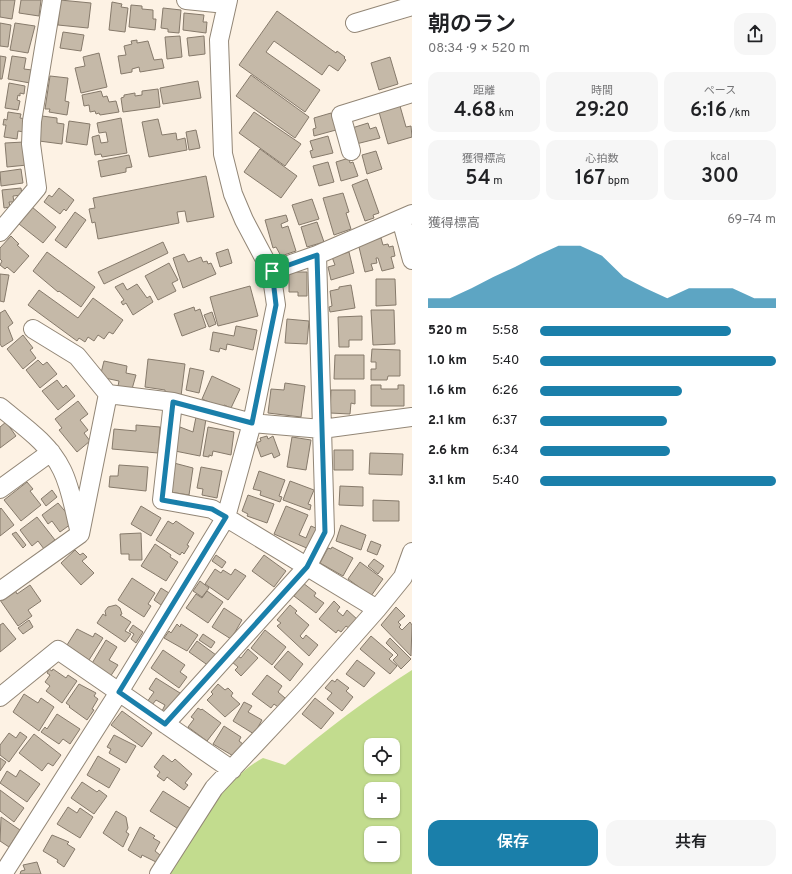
<!DOCTYPE html>
<html lang="ja">
<meta charset="utf-8">
<style>
body{margin:0;font-family:Overpass,"Noto Sans JP",sans-serif;background:#f6f6f6;color:#202124;height:100vh;display:flex;flex-direction:column;font-size:15px;white-space:nowrap}
*{box-sizing:border-box;margin:0}
p{font-size:13px;color:#757577}
.icon{flex:none;width:22px;height:22px;fill:none;stroke:currentColor;stroke-width:2;stroke-linecap:round;stroke-linejoin:round}
.map{position:relative;flex:1;overflow:hidden}
.drawer{display:flex;flex-direction:column;background:#fff;width:380px}
.drawer>*{flex:none}
.tools{position:absolute;left:364px;top:738px;display:grid;gap:8px}
.tools a{display:grid;place-items:center;width:36px;height:36px;border-radius:8px;background:#fff;box-shadow:0 1px 3px #0004;font-size:20px}
.pin{position:absolute;display:grid;place-items:center;width:34px;height:34px;color:#fff;margin:-17px;border-radius:8px;box-shadow:0 2px 6px #0006}
.round{display:grid;place-items:center;flex:none;width:42px;height:42px;border-radius:12px;background:#f6f6f6}
.overview{display:flex;align-items:center;justify-content:space-between;height:68px;padding:0 16px}
h1{font-size:22px;font-weight:600;line-height:30px}
.stats{display:grid;grid-template-columns:repeat(3,1fr);gap:6px;height:68px;padding:4px 16px}
.stats div{display:grid;align-content:center;border-radius:10px;background:#f6f6f6;text-align:center}
.stats b{font-size:20px;font-weight:600}
.stats small{font-size:11px;font-weight:400}
.stats p{font-size:11px}
.chart{height:112px;padding:8px 16px}
.chart p{display:flex;justify-content:space-between}
.chart svg{width:100%;height:72px;margin-top:4px;fill:#1a7faa;opacity:.7}
.button{display:flex;gap:8px;margin-top:auto;padding:8px 16px}
.button a{flex:1;height:46px;border-radius:12px;background:#1a7faa;color:#fff;font-size:16px;font-weight:600;line-height:46px;text-align:center}
.button a+a{background:#f6f6f6;color:#202124}
ul{padding:0 16px;list-style:none;font-size:13px}
li{display:grid;grid-template-columns:64px 48px 1fr;align-items:center;height:30px}
li i{height:10px;border-radius:5px;background:#1a7faa}
main{display:flex;flex:1;min-height:0}
.map>svg:first-child{display:block}
.green{fill:#c2dc8e;fill-rule:evenodd}
.building{fill:#c5b9a8;stroke:#867a6b}
.lines{fill:none;stroke-linecap:round;stroke-linejoin:round}
.minor-casing{stroke:#928676;stroke-width:20}
.minor{stroke:#fff;stroke-width:18}
.route-casing{stroke:#fff;stroke-width:8}
.route{stroke:#1a7faa;stroke-width:5}
</style>
<main>
<div class="map">
<svg width="412" height="874" viewBox="0 0 412 874">
<rect width="100%" height="100%" fill="#fdf2e4"/>
<path class="green" d="M412 670V874H165C189 837 223 779 263 758L285 765C325 730 367 699 412 670ZM371 745H393V767H371ZM371 789H393V811H371ZM371 833H393V855H371Z"/>
<path class="building" d="M0 0H15L12 19 0 17Z
M21 0H41L39 16 19 13Z
M60 0 91 3 88 28 58 25Z
M112 2 122 4 121 7 128 8 125 32 109 30Z
M131 5 142 6V9L153 10V19H156L155 30 129 27Z
M163 8 181 10 179 33 168 32V29L161 28Z
M277 11 336 53 337 51 345 57 344 58 346 60 338 71 329 65 322 75 274 41 266 52 320 90 305 112 239 65Z
M184 13 204 15 203 22H207L206 33 183 30Z
M0 23 11 25 8 47 0 46Z
M15 23 35 26 28 53 10 50Z
M63 32 84 35 81 51 60 48Z
M180 36 182 57 167 59 165 37Z
M204 36 205 54 189 56 187 38Z
M137 40V43L148 41 154 60 162 59 164 68 140 72 139 67 132 69V72L121 74 118 56 126 55 124 46 132 44 131 41Z
M99 53 107 87 81 93 75 68 85 66 83 57Z
M0 56 6 57 2 79H0Z
M12 56 26 58 24 69 32 70 30 83 8 79Z
M390 57 398 84 379 90 371 63Z
M251 75 309 117 295 138 236 96Z
M50 76 68 78 65 101 69 102 67 115 49 112 50 109H45Z
M198 81 201 98 163 104 160 88Z
M9 83 25 86 24 94 20 93V96L18 95 17 100 20 101 18 110 5 108Z
M158 89 160 107 123 112 121 98 124 97V95L135 93V96L142 95V91Z
M101 91 103 97 107 96 109 102 116 101 119 112 100 115 99 113 96 114 95 111 90 112 89 105 84 106 82 95Z
M400 106 406 127 411 126 412 137 388 144 379 112Z
M8 112 21 114 20 118 26 119 24 132 18 131 17 139 4 137 6 125H3L4 119 7 120Z
M254 112 301 144 285 166 239 133Z
M331 113 336 130 314 136 313 129 316 128 314 118Z
M42 116 57 118V123L64 124 62 144 39 141Z
M121 118 127 153 102 157 101 154 95 155 92 137 99 135 101 143 108 142 106 132 99 133 97 123Z
M158 119 162 135 176 133 177 140 185 138 187 150 149 157 142 122Z
M69 121 90 124 87 145 66 142Z
M368 123 370 129 376 127 380 138 356 144 352 128Z
M196 130 200 148 189 150 186 132Z
M328 136 333 153 312 158 310 151 313 150 310 141Z
M24 142 27 165 7 167 5 143Z
M260 149 297 176 281 198 244 172Z
M376 151 382 169 367 174 362 155Z
M129 155 132 167 126 168V172L101 177 98 161Z
M349 158 350 163 353 162 358 176 341 181 336 162Z
M328 162 334 182 319 186 313 166Z
M21 169 23 183 1 186 0 172Z
M206 176 214 217 187 222 185 211 177 212 179 223 98 239 95 222 92 223 89 209 95 208 93 198Z
M367 179 379 213 373 215 374 218 365 221 352 185Z
M21 188 22 195 13 196 14 202H9L10 207 4 208 2 190Z
M59 188 74 200 66 211 64 209 60 214 44 202 49 195 52 197Z
M343 193 349 212 346 213 351 229 334 235 323 198Z
M312 199 319 219 299 225 292 205Z
M32 207 56 227 43 243 19 224Z
M75 212 86 220 66 248 55 240Z
M286 215 288 221 281 224 282 228 288 226 296 251 281 256 276 247 273 248 265 220Z
M317 222 324 242 307 247 301 227Z
M11 236 19 244 17 245 29 256 14 273 7 267 5 269 0 265 2 261 0 259V248Z
M381 238 383 245 388 244 389 247 393 246 395 256 391 257 394 268 382 271 378 258H376L377 263 371 264 373 270 365 272 358 243Z
M163 242 168 253 104 284 98 272Z
M228 249 232 263 220 267 216 253Z
M47 252 95 287 81 307 59 291 58 292 33 271Z
M349 252 354 273 331 280 328 267 335 265 332 257Z
M184 254 188 262 201 257 203 262 207 261 208 264 211 263 216 274 183 288 173 258Z
M169 263 178 280 172 283 176 291 158 300 145 276Z
M289 272H307V296H298V292H289Z
M0 274 9 275 4 302 0 301Z
M376 279H395L396 305 376 306Z
M123 283 127 290 137 284 147 298 150 296 153 302 133 315 126 303 123 305 121 302 124 300 115 287Z
M351 285 355 308 330 312 329 307 332 306 330 291 339 289V287Z
M250 286 258 316 218 326 210 297Z
M39 290 78 318 93 298 123 320 113 334 109 332 104 339 98 335 94 341 88 337 85 342 79 338 77 341 28 305Z
M194 307 195 311 200 309 206 327 182 336 174 314Z
M5 310 13 323 8 327 13 340 2 347 0 344V313Z
M371 310H394L395 344 373 345Z
M212 312 216 324 209 327 204 315Z
M362 316V340H349V347H339L338 317Z
M287 319 309 321 307 344 285 343Z
M236 326 257 330 253 350 227 344 226 350 220 348 219 352 210 350 213 332 234 336Z
M23 335 33 348 30 350 36 358 23 369 7 349Z
M372 349 400 350V376H388L387 380H371V369H376V362H371Z
M335 355H364V379H334Z
M148 359 185 364 181 396 165 394V390L145 387Z
M38 360 43 365 47 362 57 374 40 388 26 370Z
M104 361 127 366 126 373 136 375 132 389 118 386 119 381 100 377Z
M190 368 204 371 199 393 186 390Z
M212 376 240 389 231 408 224 405 223 408 202 399Z
M57 380 63 388 66 385 75 396 58 410 42 391Z
M285 383 305 386 301 417 268 413 271 389 284 390Z
M371 385H381V389H398V385H404V406H371Z
M331 390H355V404L351 403 350 414 330 413Z
M78 401 88 414 80 420 88 430 84 433 90 441 77 452 59 430 62 428 55 419Z
M196 417 206 419 200 456 175 451 180 427 193 432Z
M6 422 16 436 0 448V427Z
M136 425 160 427 158 453 112 449 114 429 136 431Z
M208 427 234 432 231 455 213 451 212 456 209 455V457L203 456Z
M267 436 268 439 273 436 280 455 274 458 272 453 261 457 256 443 261 441 260 438Z
M292 437 311 440 306 470 287 467Z
M334 450H353V470H334Z
M370 453 403 454 402 475 369 474Z
M174 463 193 468 189 495 170 492Z
M119 465 148 467 146 491 109 487 110 476H118Z
M201 467 222 471 217 498 202 495 203 489 197 488Z
M259 471 285 480 279 496 282 497 280 502 260 495 261 491 253 489Z
M290 481 314 490 308 504 311 505 310 510 283 500Z
M27 482 33 489 30 491 41 505 21 521 4 500Z
M340 486 363 487V506L339 505Z
M52 490 57 497 46 506 41 499Z
M248 495 274 504 267 523 247 516 248 514 242 511Z
M373 500 399 501V521H373Z
M58 503 70 517 67 519 71 524 60 532 52 521 48 524 42 515Z
M141 506 161 518 151 536 131 524Z
M286 506 308 515 299 535 306 538 311 526 318 529 309 549 274 534Z
M1 508 14 525 0 536V509Z
M37 517 55 540 44 549 38 541 32 546 20 530Z
M168 521 173 524 176 521 194 533 187 545 189 546 184 554 182 552 180 555 156 540Z
M341 525 366 535 361 550 336 541Z
M16 532 26 545 23 548 12 534Z
M141 533 142 560H129V554H121L120 534Z
M371 541 381 545 377 555 367 551Z
M155 544 171 555 170 557 178 562 166 581 141 566Z
M332 547 353 558 343 576 320 563 328 548 331 549Z
M75 550 80 555 83 553 87 557 82 561 94 573 81 585 61 563Z
M216 555 226 562 222 568 212 561Z
M264 555 286 571 274 587 252 571Z
M374 559 384 566 378 574 368 566Z
M360 562 383 579 371 596 348 579Z
M215 569 221 573 223 570 231 575 235 569 246 576 228 600 205 584Z
M132 578 155 593 148 604 151 606 144 617 118 600Z
M200 581 209 588 202 597 193 591Z
M303 583 316 593 314 596 324 603 316 613 294 596Z
M30 585 41 601 28 610 32 616 18 626 0 600 15 590 17 594Z
M161 588 169 593 161 605 154 600Z
M207 591 223 602 208 623 186 608 196 594 202 598Z
M334 601 340 607 337 611 343 616 347 610 358 620 350 629 346 626 341 632 338 630 336 633 319 619Z
M116 605 120 608 122 614 120 615 131 622 125 631 131 634 125 642 97 623 103 614 106 616 105 611 108 607Z
M290 605 297 611 295 613 309 625 300 636 303 639 306 635 318 645 309 656 277 626 281 623 277 620Z
M396 607 405 616 398 622 401 625 399 627 402 630 410 622 412 625 411 656 381 625Z
M224 608 242 620 231 639 212 627Z
M29 620 33 627 23 634 18 628Z
M3 623 16 639 0 652V625Z
M177 624 180 627 181 624 198 635 187 651 164 638 169 631 171 633Z
M133 625 143 632 136 643 131 639 134 634 129 631Z
M77 629 93 637 95 633 103 638 89 660 67 645Z
M265 630 286 647 272 665 251 648Z
M203 634 215 642 211 648 199 640Z
M371 636 393 655 389 659 397 666 390 674 360 649Z
M390 638 411 659 401 669 393 660 398 655 386 643Z
M106 640 117 647 109 660 118 665 110 677 91 665Z
M197 641 216 655 209 666 189 652Z
M248 649 258 658 241 676 235 670 238 667 232 662 238 656 241 658Z
M163 650 185 665 180 672 187 677 179 688 151 668Z
M288 651 303 664 290 681 274 667Z
M357 660 375 673 364 687 346 674Z
M49 669 52 671 53 669 66 678 68 675 77 681 62 703 46 691 50 686 45 682 50 675 47 673Z
M267 675 282 686 278 692 285 698 278 707 274 704 271 708 252 694Z
M156 678 180 693 166 714 162 711 165 705 156 700 152 705 147 702 154 692 149 689Z
M337 679 349 688 346 691 353 697 342 711 327 699 332 693 325 688 332 680 335 682Z
M79 684 96 693 94 696 98 699 92 709 94 710 87 720 69 707 70 706 66 703Z
M218 684 225 690 228 688 233 693 231 696 240 704 225 717 207 700 213 694 211 692Z
M24 694 38 703 41 698 54 707 39 731 13 712Z
M315 698 334 713 321 729 302 714Z
M244 702 252 706 248 712 262 720 254 734 233 721Z
M198 708 201 710 202 709 221 723 207 741 188 727 194 719 191 717Z
M122 711 152 733 142 747 111 725Z
M57 714 80 729 70 744 63 739 59 744 41 732 45 727 47 729Z
M224 726 241 737 239 741 243 744 235 757 213 744Z
M20 732 27 737 9 762 0 755V745L9 733 16 738Z
M34 734 61 755 53 766 48 763 42 771 19 753Z
M114 735 136 746 126 763 109 753 111 749 107 747Z
M163 755 172 762 175 759 192 774 185 783 188 785 184 790 167 777 164 781 157 776 160 772 154 767Z
M98 756 120 769 109 788 87 775Z
M0 758 6 762 0 771Z
M20 770 40 784 27 802 0 783 7 771 16 777Z
M82 782 97 792 99 790 107 796 94 814 71 798Z
M0 790 24 808 14 822 0 811Z
M163 791 193 810 180 830 150 811Z
M68 807 77 813 80 808 93 817 80 838 57 824Z
M116 811 126 817 128 828 126 832 129 834 123 847 103 833Z
M1 817 20 830 9 847 0 841Z
M140 827 155 836 153 838 160 842 155 851 160 855 156 862 142 855 141 858 128 850Z
M52 835 69 842 67 844 75 849 64 867 57 862 58 860 43 851Z
M37 862 41 874H20L21 871 25 870 23 865Z"/>
<g class="lines">
<defs>
<path id="minor" d="M186 0 226 4
M355 23 412 6
M351 151 341 115 412 93
M401 219 412 260
M0 232 37 188 31 144 32 121 52 0
M271 271 317 255 412 214
M33 329 77 356 108 394 173 402 252 423 322 429 412 417
M173 402 162 500 212 509 377 609
M0 407C23 426 49 443 62 470 71 488 74 510 79 529
M0 489 51 452
M0 591 80 534 108 394
M0 697 58 650 232 770
M165 724 307 567 325 532 317 255
M3 874 119 692 226 517 252 423 276 305 271 271 244 220 233 194 223 154 219 40 228 0
M159 874 214 788 303 693 377 609 403 577 412 552"/>
</defs>
<use href="#minor" class="minor-casing"/>
<use href="#minor" class="minor"/>
</g>
<g class="lines">
<defs>
<path id="route" d="M317 255 325 532 307 567 165 724 119 692 226 517 212 509 162 500 173 402 252 423 276 305 272 271Z"/>
</defs>
<use href="#route" class="route-casing"/>
<use href="#route" class="route"/>
</g>
</svg>
<div class="tools">
<a><svg class="icon" aria-label="locate" viewBox="0 0 24 24"><circle cx="12" cy="12" r="6"/><path d="M12 2v4M12 18v4M2 12h4M18 12h4"/></svg></a>
<a>+</a>
<a>−</a>
</div>
<div class="pin" style="left:272px;top:271px;background:#1e9e55"><svg class="icon" aria-label="arrive" viewBox="0 0 24 24"><path d="M6 21V4h12l-3 4 3 4H6"/></svg></div>
</div>
<section class="drawer">
<div class="overview"><div><h1>朝のラン</h1><p>08:34 · 9 × 520 m</p></div><a class="round"><svg class="icon" aria-label="share" viewBox="0 0 24 24"><path d="M12 15V3M7 8l5-5 5 5M5 13v7h14v-7"/></svg></a></div>
<div class="stats">
<div><p>距離</p><b>4.68<small> km</small></b></div>
<div><p>時間</p><b>29:20</b></div>
<div><p>ペース</p><b>6:16<small> /km</small></b></div>
</div>
<div class="stats">
<div><p>獲得標高</p><b>54<small> m</small></b></div>
<div><p>心拍数</p><b>167<small> bpm</small></b></div>
<div><p>kcal</p><b>300</b></div>
</div>
<div class="chart"><p><span>獲得標高</span>69–74 m</p>
<svg viewBox="0 0 160 44" preserveAspectRatio="none"><path d="M0 44V38L10 38L20 32L30 25L40 19L50 12L60 6L70 6L80 12L90 25L100 32L110 38L120 32L130 32L140 32L150 38L160 38V44z"/></svg>
</div>
<ul>
<li><b>520 m</b>5:58<i style="width:81%"></i></li>
<li><b>1.0 km</b>5:40<i style="width:100%"></i></li>
<li><b>1.6 km</b>6:26<i style="width:60%"></i></li>
<li><b>2.1 km</b>6:37<i style="width:54%"></i></li>
<li><b>2.6 km</b>6:34<i style="width:55%"></i></li>
<li><b>3.1 km</b>5:40<i style="width:100%"></i></li>
</ul>
<div class="button"><a>保存</a><a>共有</a></div>
</section>
</main>
